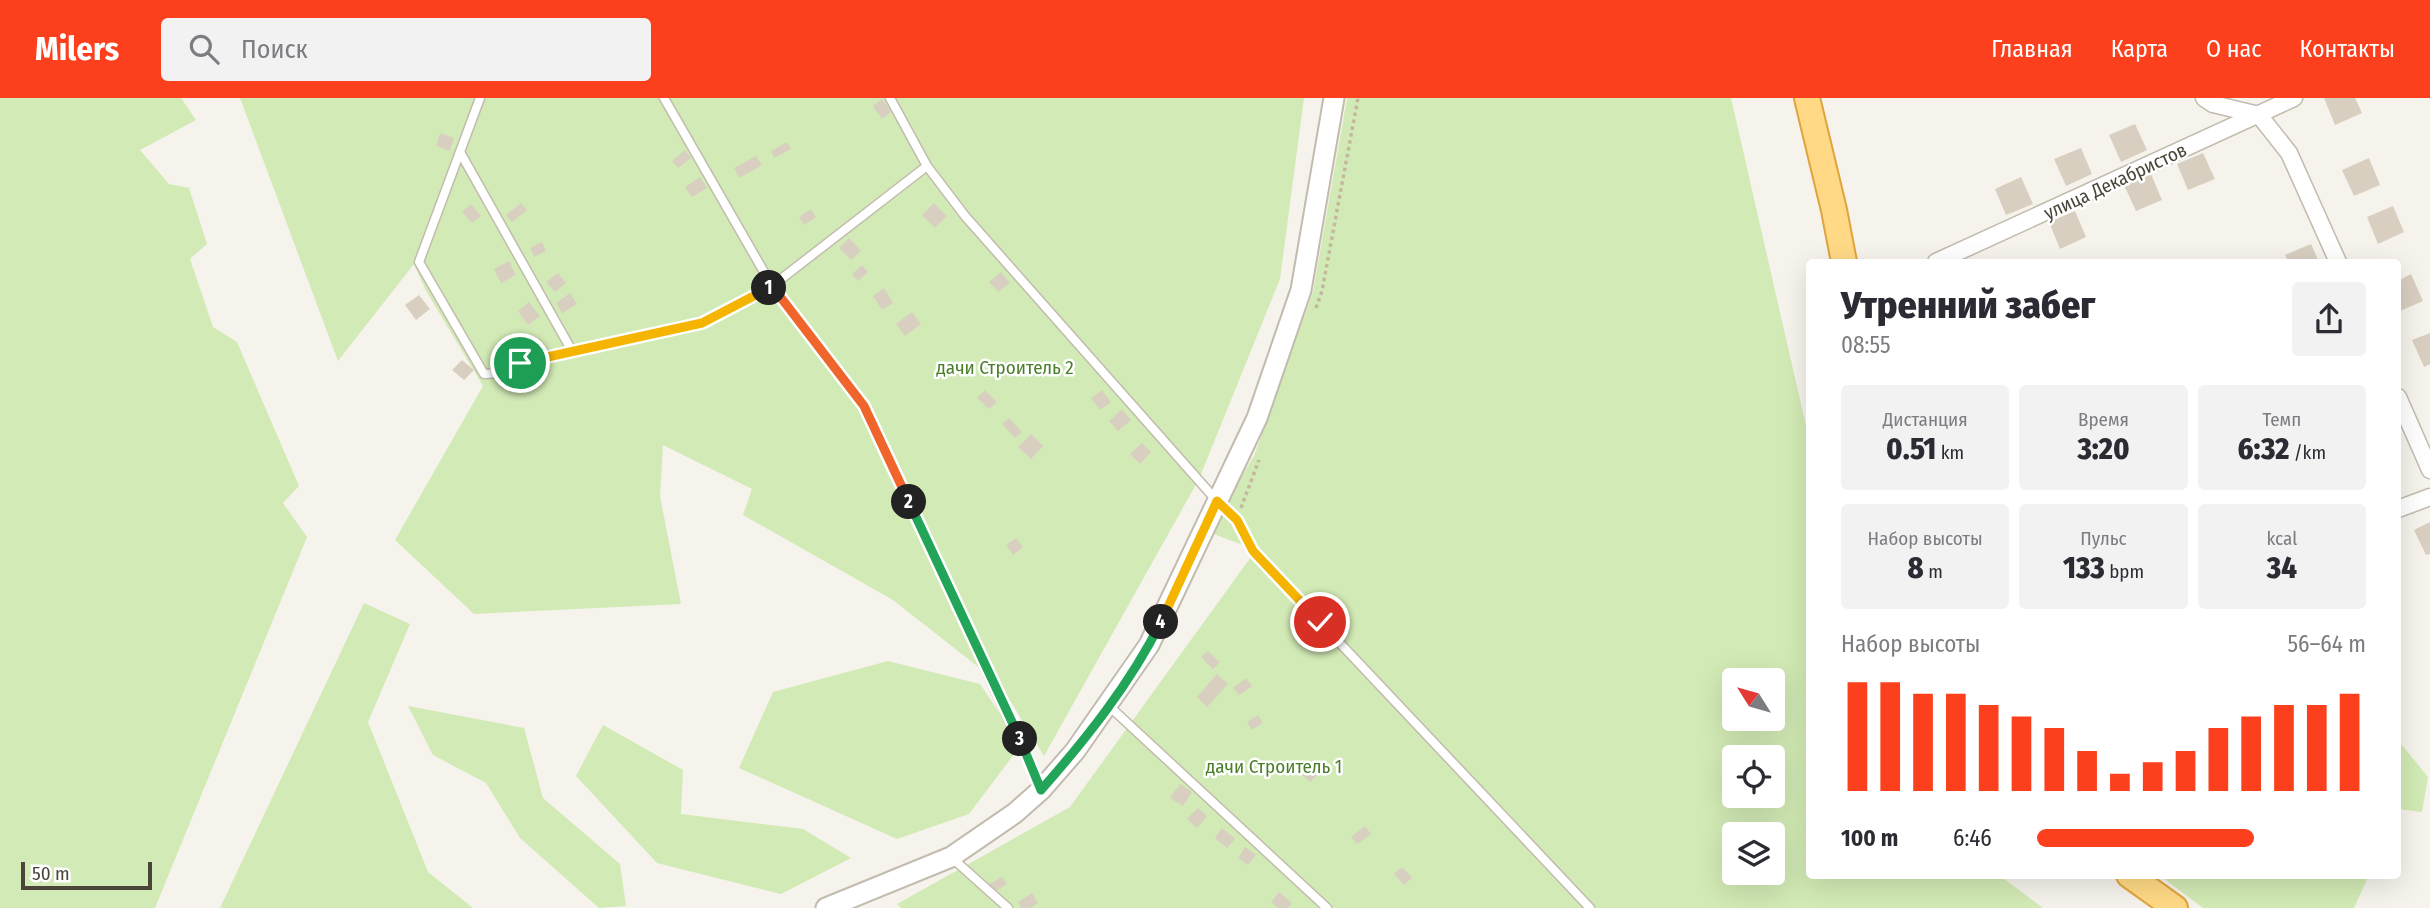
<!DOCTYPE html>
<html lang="ru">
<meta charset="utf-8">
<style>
body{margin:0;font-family:"Fira Sans Condensed",sans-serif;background:#f2f2f3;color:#2b2b33;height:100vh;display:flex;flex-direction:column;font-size:26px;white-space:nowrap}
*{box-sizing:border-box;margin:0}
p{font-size:23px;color:#7c7c81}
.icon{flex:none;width:38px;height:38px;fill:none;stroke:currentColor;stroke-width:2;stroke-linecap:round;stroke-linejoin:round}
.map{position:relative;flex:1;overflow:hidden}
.side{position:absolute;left:1806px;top:161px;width:595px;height:620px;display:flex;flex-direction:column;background:#fff;border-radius:7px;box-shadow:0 7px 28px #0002}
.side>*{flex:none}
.needle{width:46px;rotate:307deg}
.tools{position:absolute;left:1722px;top:570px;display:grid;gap:14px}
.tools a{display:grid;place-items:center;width:63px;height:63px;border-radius:7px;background:#fff;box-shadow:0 7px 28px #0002;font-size:35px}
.scale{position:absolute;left:21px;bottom:18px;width:131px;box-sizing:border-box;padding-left:7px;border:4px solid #4b4439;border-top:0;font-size:19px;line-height:24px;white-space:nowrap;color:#4b4439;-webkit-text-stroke:5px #fff;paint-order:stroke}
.pin{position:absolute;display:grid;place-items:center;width:60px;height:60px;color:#fff;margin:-30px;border:4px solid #fff;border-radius:50%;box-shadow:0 2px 7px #0007}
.km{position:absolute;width:35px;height:35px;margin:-18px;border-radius:50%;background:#222;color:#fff;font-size:19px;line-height:35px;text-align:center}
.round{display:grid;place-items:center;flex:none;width:74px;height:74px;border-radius:7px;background:#f2f2f3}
.head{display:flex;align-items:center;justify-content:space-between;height:119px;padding:0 35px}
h1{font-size:38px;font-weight:800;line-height:52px}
.figures{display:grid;grid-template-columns:repeat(3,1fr);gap:10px;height:119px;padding:7px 35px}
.figures div{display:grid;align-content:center;border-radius:7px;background:#f2f2f3;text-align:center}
.figures b{font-size:30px;font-weight:800}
.figures small{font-size:19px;font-weight:400}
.figures p{font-size:19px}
.chart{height:196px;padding:14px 35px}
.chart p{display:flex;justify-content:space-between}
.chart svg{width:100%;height:126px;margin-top:7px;stroke:#fc3f1d;stroke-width:6}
ul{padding:0 35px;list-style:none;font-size:23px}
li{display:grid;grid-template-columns:112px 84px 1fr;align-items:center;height:52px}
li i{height:18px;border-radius:9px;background:#fc3f1d}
header{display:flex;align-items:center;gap:42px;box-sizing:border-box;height:98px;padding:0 35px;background:#fc3f1d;color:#fff}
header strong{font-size:33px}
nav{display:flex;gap:38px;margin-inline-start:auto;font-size:24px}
.search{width:490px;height:63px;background:#f2f2f3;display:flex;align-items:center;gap:18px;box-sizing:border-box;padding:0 24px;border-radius:7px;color:#7c7c81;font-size:26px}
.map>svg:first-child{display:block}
.green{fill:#d2eab5;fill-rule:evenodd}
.building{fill:#d8cfc1}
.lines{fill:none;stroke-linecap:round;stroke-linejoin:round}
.service-casing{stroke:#c2bbae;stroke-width:11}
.minor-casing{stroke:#c2bbae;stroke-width:19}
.tertiary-casing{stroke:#c2bbae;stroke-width:23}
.trunk-casing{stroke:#e0a43c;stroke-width:28}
.path{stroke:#c4b79f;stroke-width:3.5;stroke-dasharray:3.5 3.5;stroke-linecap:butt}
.service{stroke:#fff;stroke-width:8}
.minor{stroke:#fff;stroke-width:16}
.tertiary{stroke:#fff;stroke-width:19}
.trunk{stroke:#ffd985;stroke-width:24}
.split-1-casing{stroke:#fff;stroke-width:14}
.split-2-casing{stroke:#fff;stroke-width:14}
.split-3-casing{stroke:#fff;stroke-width:14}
.split-4-casing{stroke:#fff;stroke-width:14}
.split-5-casing{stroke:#fff;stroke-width:14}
.split-1{stroke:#f5b400;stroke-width:9}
.split-2{stroke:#f0652b;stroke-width:9}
.split-3{stroke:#22a559;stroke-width:9}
.split-4{stroke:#22a559;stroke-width:9}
.split-5{stroke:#f5b400;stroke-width:9}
.labels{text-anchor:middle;stroke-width:5;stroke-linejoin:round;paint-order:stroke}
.street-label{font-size:19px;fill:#4b4439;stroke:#fff}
.park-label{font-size:19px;fill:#4a7f2a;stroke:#fff}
</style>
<header>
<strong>Milers</strong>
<div class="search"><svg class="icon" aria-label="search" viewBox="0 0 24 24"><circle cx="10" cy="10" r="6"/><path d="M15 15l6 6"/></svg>Поиск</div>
<nav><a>Главная</a><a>Карта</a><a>О нас</a><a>Контакты</a></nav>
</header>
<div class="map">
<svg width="2430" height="810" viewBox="0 0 2430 810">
<rect width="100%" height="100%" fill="#f6f3ec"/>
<path class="green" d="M0 0H181L196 22 140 52 169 86 189 90 207 146 190 161 213 229 237 244 299 388 283 405 307 439 155 810H0Z
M240 0H1304L1280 181 1199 381 1044 658 1000 586 893 502 743 417 752 391 663 347 660 398 681 506 474 516 395 442 483 288 425 191 414 166 338 263Z
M1347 0H1731L1809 341 1810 777H1999L2043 810H901L897 806 1070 709 1256 452 1211 435 1228 400 1254 358 1313 194ZM1734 583H1773V621H1734ZM1734 660H1773V698H1734ZM1734 737H1773V775H1734Z
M364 505 410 526 368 624 428 774 473 810H220Z
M888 563 980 586 1021 647 969 716 897 741 739 670 773 594Z
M408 608 524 630 543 700 620 766 626 808 599 810 520 740 486 685 433 657Z
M603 627 683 672 681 716 803 731 851 760 781 796 657 765 576 678Z
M2398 642 2428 679 2422 714 2398 711Z
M2159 777H2369L2354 810H2203Z"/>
<path class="building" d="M2324 0H2355L2362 15 2335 27Z
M882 1 891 14 882 21 873 8Z
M2135 26 2147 52 2121 64 2109 37Z
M440 35 454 40 450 53 436 48Z
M787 44 791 51 774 60 771 53Z
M2081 50 2092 76 2066 88 2054 61Z
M685 52 691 60 678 70 672 63Z
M2203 55 2215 81 2188 92 2177 66Z
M756 58 762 67 739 80 734 70Z
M2369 60 2380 87 2354 98 2342 72Z
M2151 76 2162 102 2136 113 2124 87Z
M700 79 707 90 692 99 685 89Z
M2021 79 2033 106 2006 117 1995 91Z
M521 105 527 112 512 124 506 117Z
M934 105 947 118 935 130 922 117Z
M471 106 481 118 472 125 462 114Z
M2393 108 2404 134 2378 146 2367 119Z
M811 111 816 119 804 127 799 119Z
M2075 113 2086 139 2060 151 2049 124Z
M849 140 861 153 851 162 839 150Z
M542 144 546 153 534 159 530 150Z
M2311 146 2319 164H2288L2285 157Z
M509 163 516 177 501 185 494 171Z
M862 167 868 174 858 183 852 176Z
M1001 174 1010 185 998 194 989 184Z
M558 175 566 185 555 194 546 184Z
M2411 176 2423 203 2398 214V183Z
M884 190 893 205 882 212 873 198Z
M570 195 577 206 562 215 556 205Z
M419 197 430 211 416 222 405 207Z
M529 204 540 218 528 227 518 213Z
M912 214 921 226 905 238 896 226Z
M2430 235V266L2424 269 2412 242Z
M462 262 474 272 464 282 452 272Z
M985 292 997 304 989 311 977 300Z
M1102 292 1111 304 1100 312 1091 300Z
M1122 311 1131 322 1118 333 1109 323Z
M1009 320 1022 334 1015 340 1002 326Z
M1031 336 1043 348 1031 361 1018 349Z
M1142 345 1151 354 1140 366 1130 356Z
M2430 424V456L2426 457 2414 432Z
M1016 440 1023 449 1013 457 1006 447Z
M1208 553 1220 564 1213 571 1201 559Z
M1217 576 1228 586 1207 609 1197 599Z
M1246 580 1252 588 1239 597 1233 590Z
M1258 617 1263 625 1252 632 1247 624Z
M1312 667 1320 674 1310 684 1302 677Z
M1180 686 1192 694 1183 708 1170 700Z
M1198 710 1207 718 1197 730 1187 721Z
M1365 728 1371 736 1357 746 1351 739Z
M1222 730 1235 741 1227 750 1215 740Z
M1245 749 1256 757 1248 767 1238 760Z
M1402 769 1412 780 1404 787 1394 776Z
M1002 779 1007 786 993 795 988 787Z
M1279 794 1292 805 1288 810H1278L1271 804Z
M1032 795 1038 805 1030 810H1021L1018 804Z"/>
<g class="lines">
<defs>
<path id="service" d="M480 0 419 164 484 276 503 275 520 265 702 225 772 188 927 68
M664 0 772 188 864 308 1040 689
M890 0 927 68 965 118 1217 403 1237 422 1253 453 1590 810
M460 54 572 253
M1109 608 1327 810
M951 759 1008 810"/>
<path id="minor" d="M2204 0 2213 6 2259 17 2289 55 2338 164
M1936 164 2294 0
M2398 299 2430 372
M2398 411 2430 399"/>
<path id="tertiary" d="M826 810 951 759 1015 715 1041 692 1075 653 1149 547 1257 320 1301 192 1334 0"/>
<path id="trunk" d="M1807 0 1834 112 1844 164
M2129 777 2175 810"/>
</defs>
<use href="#service" class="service-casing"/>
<use href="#minor" class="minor-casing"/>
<use href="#tertiary" class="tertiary-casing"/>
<use href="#trunk" class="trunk-casing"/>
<path class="path" d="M1316 210 1322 193 1358 0
M1241 410 1259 362"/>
<use href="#service" class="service"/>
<use href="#minor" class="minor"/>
<use href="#tertiary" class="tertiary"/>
<use href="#trunk" class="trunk"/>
</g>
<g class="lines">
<defs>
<path id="split-1" d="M520 265 702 225 769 190"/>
<path id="split-2" d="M769 190 772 188 864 308 909 404"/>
<path id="split-3" d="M909 404 1020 641"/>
<path id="split-4" d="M1020 641 1041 692C1086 641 1130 586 1161 524"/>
<path id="split-5" d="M1161 524 1217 403 1237 422 1253 453 1320 524"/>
</defs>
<use href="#split-1" class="split-1-casing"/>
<use href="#split-2" class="split-2-casing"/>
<use href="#split-3" class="split-3-casing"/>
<use href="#split-4" class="split-4-casing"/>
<use href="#split-5" class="split-5-casing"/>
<use href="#split-1" class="split-1"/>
<use href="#split-2" class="split-2"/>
<use href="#split-3" class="split-3"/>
<use href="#split-4" class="split-4"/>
<use href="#split-5" class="split-5"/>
</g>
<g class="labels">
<g class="street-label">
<text transform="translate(2115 83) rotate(-25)" y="7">улица Декабристов</text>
</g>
<g class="park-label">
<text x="1005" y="276">дачи Строитель 2</text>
<text x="1274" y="675">дачи Строитель 1</text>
</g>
</g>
</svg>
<div class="tools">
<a><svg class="needle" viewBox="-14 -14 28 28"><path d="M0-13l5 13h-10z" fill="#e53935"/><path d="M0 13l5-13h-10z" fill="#7c7c81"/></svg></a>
<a><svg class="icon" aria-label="locate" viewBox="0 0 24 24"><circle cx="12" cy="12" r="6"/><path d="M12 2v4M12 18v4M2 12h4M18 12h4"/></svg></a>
<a><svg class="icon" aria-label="layers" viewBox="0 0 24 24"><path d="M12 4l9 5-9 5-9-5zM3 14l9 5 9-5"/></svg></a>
</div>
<div class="scale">50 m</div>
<div class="pin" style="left:520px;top:265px;background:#1e9e55"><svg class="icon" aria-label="arrive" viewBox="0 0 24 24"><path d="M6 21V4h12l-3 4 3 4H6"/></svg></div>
<div class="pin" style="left:1320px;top:524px;background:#d93025"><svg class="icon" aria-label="check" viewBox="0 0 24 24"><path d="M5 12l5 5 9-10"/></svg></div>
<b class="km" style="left:769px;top:190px">1</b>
<b class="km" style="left:909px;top:404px">2</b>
<b class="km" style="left:1020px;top:641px">3</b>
<b class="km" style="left:1161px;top:524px">4</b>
<section class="side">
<div class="head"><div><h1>Утренний забег</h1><p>08:55</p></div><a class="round"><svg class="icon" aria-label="share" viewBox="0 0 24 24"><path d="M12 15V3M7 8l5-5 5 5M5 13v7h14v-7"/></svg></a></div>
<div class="figures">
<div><p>Дистанция</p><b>0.51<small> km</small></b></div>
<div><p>Время</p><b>3:20</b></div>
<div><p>Темп</p><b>6:32<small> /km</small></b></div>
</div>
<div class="figures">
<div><p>Набор высоты</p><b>8<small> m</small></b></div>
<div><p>Пульс</p><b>133<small> bpm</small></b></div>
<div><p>kcal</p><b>34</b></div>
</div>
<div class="chart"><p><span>Набор высоты</span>56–64 m</p>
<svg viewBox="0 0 160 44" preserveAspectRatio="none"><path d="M5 44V6M15 44V6M25 44V10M35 44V10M45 44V14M55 44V18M65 44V22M75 44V30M85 44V38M95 44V34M105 44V30M115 44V22M125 44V18M135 44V14M145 44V14M155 44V10"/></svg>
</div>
<ul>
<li><b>100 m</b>6:46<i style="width:66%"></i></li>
</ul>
</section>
</div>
